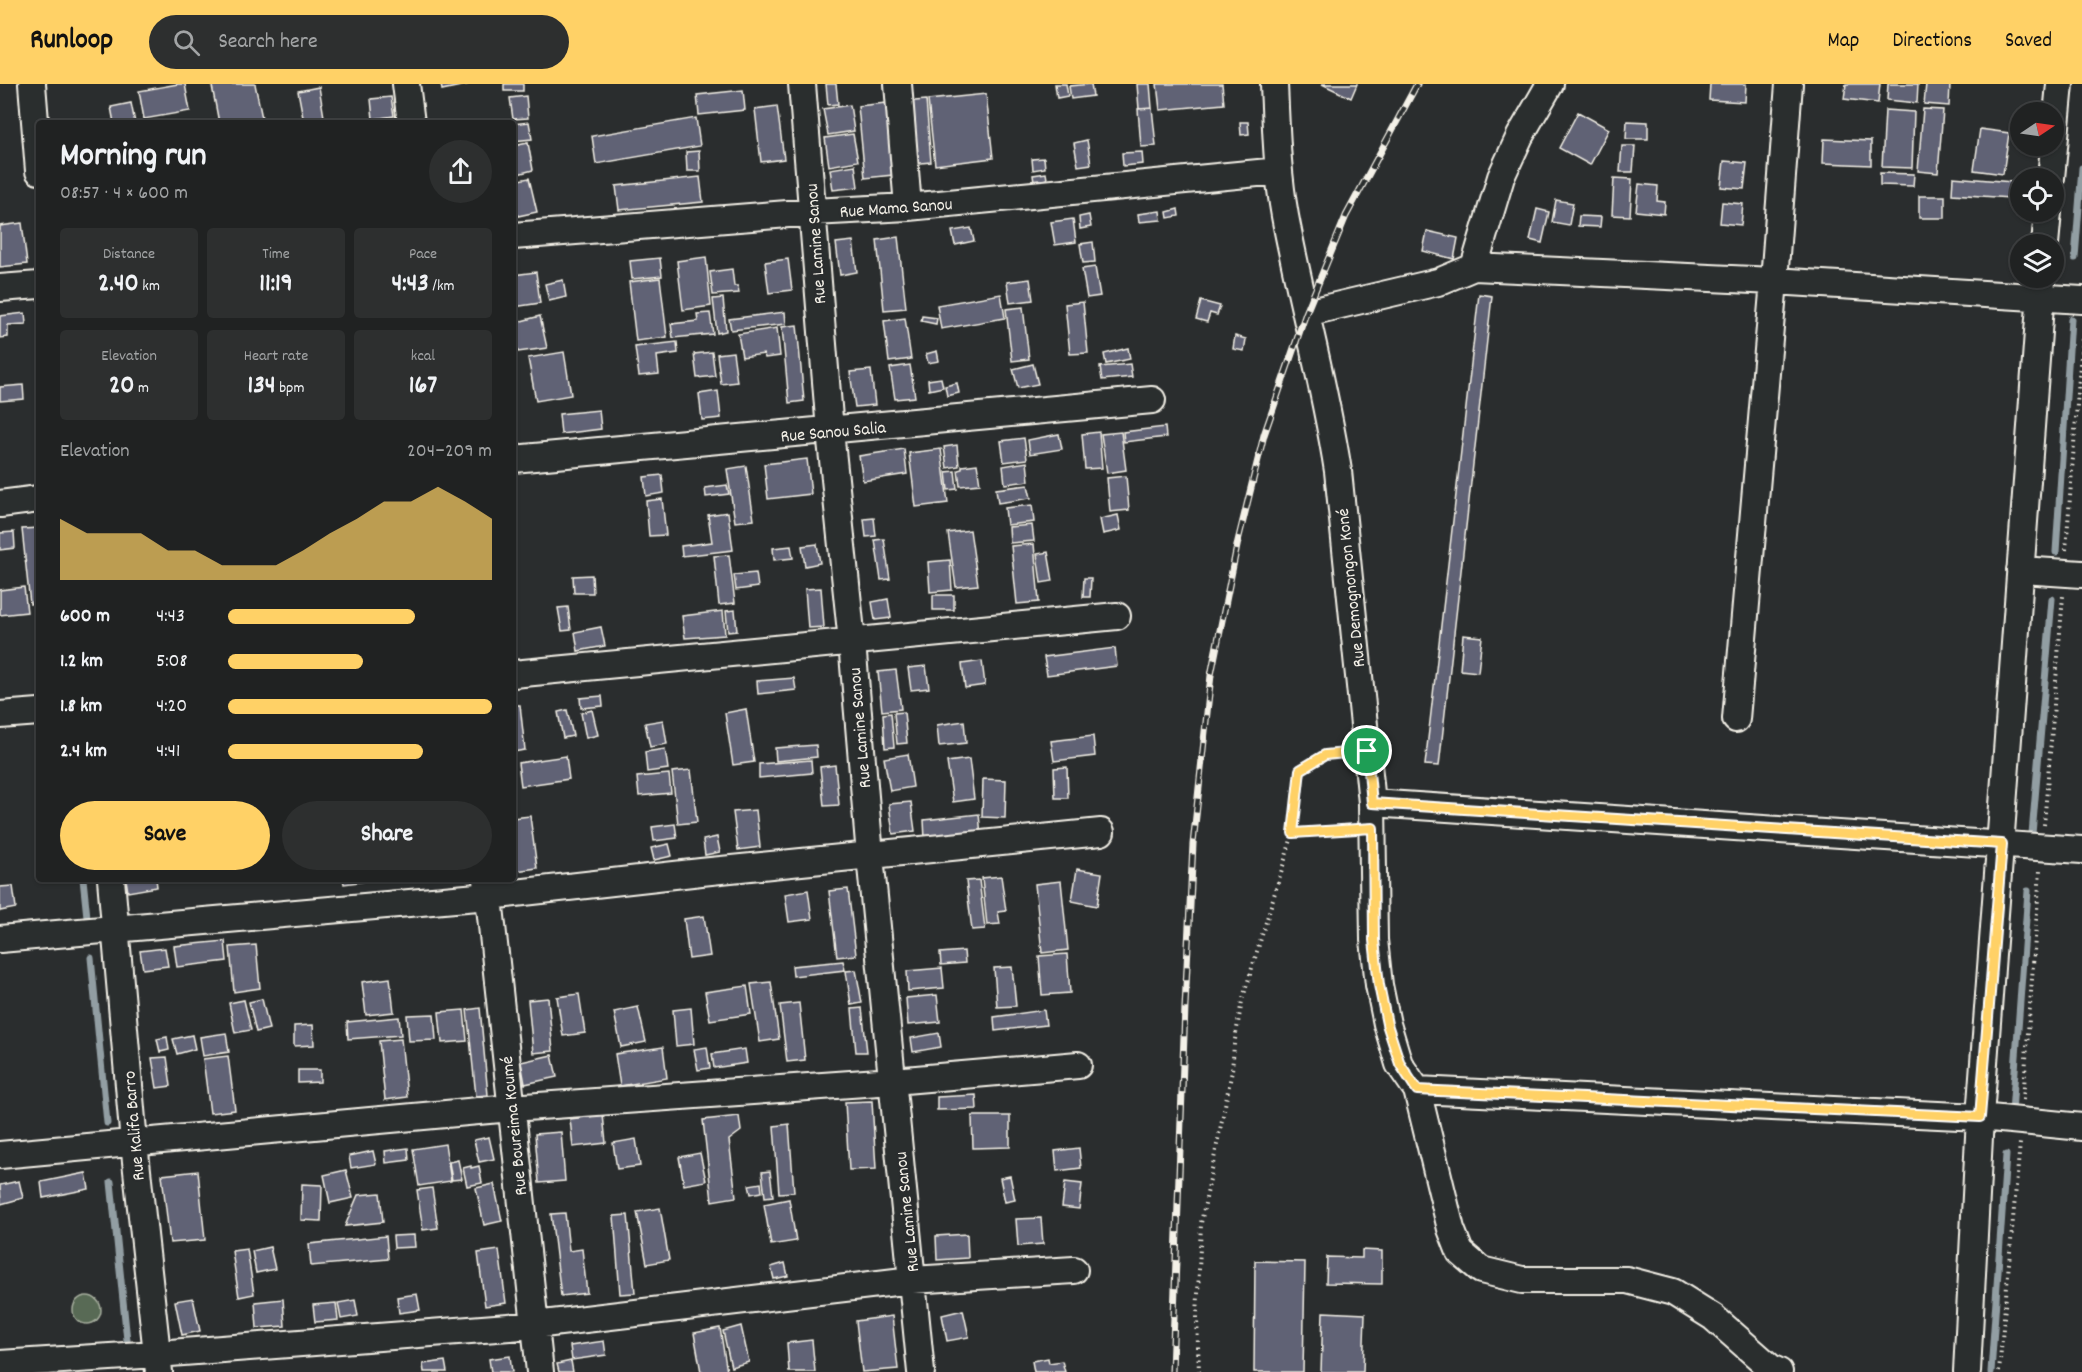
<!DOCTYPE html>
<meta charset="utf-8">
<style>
body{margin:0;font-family:Dekko,sans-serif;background:#2d2f2f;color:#f1f3f6;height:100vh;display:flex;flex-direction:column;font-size:22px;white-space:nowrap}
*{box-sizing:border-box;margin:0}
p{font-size:20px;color:#a2a4a5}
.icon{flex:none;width:33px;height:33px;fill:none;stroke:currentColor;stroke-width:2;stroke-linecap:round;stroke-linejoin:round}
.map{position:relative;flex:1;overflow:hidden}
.side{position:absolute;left:36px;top:36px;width:480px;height:762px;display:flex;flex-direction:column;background:#202222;border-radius:6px;box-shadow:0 2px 4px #0004,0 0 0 2px #3d3f40}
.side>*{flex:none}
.needle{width:39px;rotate:77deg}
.tools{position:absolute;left:2010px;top:18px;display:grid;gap:12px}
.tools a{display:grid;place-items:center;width:54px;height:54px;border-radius:50%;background:#202222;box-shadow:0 2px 4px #0004,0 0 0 2px #3d3f40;font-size:30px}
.pin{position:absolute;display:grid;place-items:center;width:51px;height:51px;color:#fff;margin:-26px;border:3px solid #fff;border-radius:50%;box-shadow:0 2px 6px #0007}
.round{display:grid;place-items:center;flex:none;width:63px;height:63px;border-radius:32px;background:#2d2f2f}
.head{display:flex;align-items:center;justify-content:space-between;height:102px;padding:0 24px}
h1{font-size:33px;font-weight:700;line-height:45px}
.stats{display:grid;grid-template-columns:repeat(3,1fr);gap:9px;height:102px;padding:6px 24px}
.stats div{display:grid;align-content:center;border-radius:6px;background:#2d2f2f;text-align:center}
.stats b{font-size:26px;font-weight:700}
.stats small{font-size:16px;font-weight:400}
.stats p{font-size:16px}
.chart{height:168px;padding:12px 24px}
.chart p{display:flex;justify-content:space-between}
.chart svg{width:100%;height:108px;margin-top:6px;fill:#ffd166;opacity:.7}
.cta{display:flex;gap:12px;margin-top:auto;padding:12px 24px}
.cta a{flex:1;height:69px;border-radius:36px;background:#ffd166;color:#111;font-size:24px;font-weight:700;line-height:69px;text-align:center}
.cta a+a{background:#2d2f2f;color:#f1f3f6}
ul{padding:0 24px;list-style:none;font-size:20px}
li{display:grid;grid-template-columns:96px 72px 1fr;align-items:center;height:45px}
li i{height:15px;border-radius:8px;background:#ffd166}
header{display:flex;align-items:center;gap:36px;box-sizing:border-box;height:84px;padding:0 30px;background:#ffd166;color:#111}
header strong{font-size:28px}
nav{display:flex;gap:33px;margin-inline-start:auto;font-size:21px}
.search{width:420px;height:54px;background:#2d2f2f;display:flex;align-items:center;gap:15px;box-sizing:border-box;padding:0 21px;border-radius:33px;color:#a2a4a5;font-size:22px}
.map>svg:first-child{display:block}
.green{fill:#586a54;stroke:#a6ae9e;stroke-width:1.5}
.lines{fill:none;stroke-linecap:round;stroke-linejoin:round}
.stream{stroke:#929ea3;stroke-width:7}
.building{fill:#616274;stroke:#f4f1e8;stroke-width:1.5}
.minor-casing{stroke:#f4f1e8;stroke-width:30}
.path{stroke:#f4f1e8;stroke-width:4;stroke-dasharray:1.5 4.5;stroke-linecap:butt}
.minor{stroke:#2a2d2e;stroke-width:26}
.rail-casing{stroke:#f4f1e8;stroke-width:7}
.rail{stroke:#2a2d2e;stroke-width:4.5;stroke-dasharray:14;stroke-linecap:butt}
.route-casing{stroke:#fff;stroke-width:12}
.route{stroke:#ffd166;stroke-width:8}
.labels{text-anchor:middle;stroke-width:4.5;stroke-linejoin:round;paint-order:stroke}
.street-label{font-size:18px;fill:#f4f1e8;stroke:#2a2d2e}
</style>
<header>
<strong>Runloop</strong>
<div class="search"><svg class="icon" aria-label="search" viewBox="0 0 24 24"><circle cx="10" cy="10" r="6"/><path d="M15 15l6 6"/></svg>Search here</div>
<nav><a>Map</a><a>Directions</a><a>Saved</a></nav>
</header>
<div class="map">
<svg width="2082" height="1288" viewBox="0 0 2082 1288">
<rect width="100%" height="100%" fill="#2a2d2e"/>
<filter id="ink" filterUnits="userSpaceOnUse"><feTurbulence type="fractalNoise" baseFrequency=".0167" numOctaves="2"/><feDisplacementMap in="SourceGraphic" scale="12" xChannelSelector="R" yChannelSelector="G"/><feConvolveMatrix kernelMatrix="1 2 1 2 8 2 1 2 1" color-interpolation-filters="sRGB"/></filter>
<g filter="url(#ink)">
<path class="green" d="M73 1226a14 14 0 1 1 28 0a14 14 0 1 1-28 0Z"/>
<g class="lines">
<path class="stream" d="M2075 174 2082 84
M2056 468 2071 235
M2032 750 2052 515
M83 795 87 833
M91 874 107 1039
M2012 1028 2028 807
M111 1098 127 1256
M1991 1288 2006 1071"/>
</g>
<path class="building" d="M178 0H185L190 27 144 35 139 7Z
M219 0H255L263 39H219L212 2Z
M441 0H470L442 6Z
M504 0H523V7H504Z
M826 0H836L838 20 828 21Z
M1055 0H1066L1068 12 1057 14Z
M1091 0 1093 12 1071 15 1069 2Z
M1137 0H1150L1152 24 1139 25Z
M1157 0H1222L1224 20 1160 26Z
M1322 0H1357L1351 14Z
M1710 0H1746L1745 18 1709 16Z
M1846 0H1880L1878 19 1844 15Z
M1888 0H1918L1917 19 1887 16Z
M1926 0H1950L1949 22 1924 20Z
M319 3 325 39H304L298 7Z
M743 6 745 26 699 31 697 11Z
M986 10 993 74 935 81 928 16Z
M526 12 528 34 513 35 510 14Z
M391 13 394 32 373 35 371 15Z
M926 16 931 78 910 80 904 18Z
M131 19 135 39H114L111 23Z
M886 19 893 91 865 94 858 22Z
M850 21 854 47 828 51 823 25Z
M777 22 784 75 761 78 755 25Z
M1152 24 1156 62 1141 63 1138 25Z
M1923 25 1943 26 1938 89 1918 87Z
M1885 26 1914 28 1912 84 1882 83Z
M1578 28 1609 45 1590 81 1559 64Z
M696 34 700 62 596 80 592 52Z
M1627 37 1648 38V55H1626Z
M529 38 532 55 513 57V40Z
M1240 38H1248L1249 50 1241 51Z
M1980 45 2009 49 2003 90 1974 86Z
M853 50 858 77 829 82 825 54Z
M1824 55 1871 57V81L1823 79Z
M1087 56 1091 80 1078 82 1074 59Z
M528 59 533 86 514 91 513 62Z
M1622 62H1635L1633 88H1620Z
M699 67 700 87H687L686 68Z
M1142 68 1143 80 1123 82 1122 69Z
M1044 74 1045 84 1033 86 1032 75Z
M1724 77 1747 79 1744 105 1721 103Z
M855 81 858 103 833 106 830 85Z
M1046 89 1047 95 1034 98 1033 91Z
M1880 89 1914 90 1913 102 1880 101Z
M700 93 703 118 619 126 616 102Z
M1953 93 2012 98 2010 114 1952 110Z
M529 94 537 128 518 132 513 111V97Z
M1614 94 1632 95 1630 132 1612 131Z
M1639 100 1658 102 1657 117 1665 118 1664 130 1636 127Z
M1919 112H1945V134H1919Z
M1556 116 1573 119 1569 141 1552 138Z
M1722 118 1743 120 1741 141 1720 139Z
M1178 125 1179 132 1168 134 1167 128Z
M1537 125 1549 128 1542 159 1530 156Z
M1160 127 1161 136 1139 138 1138 130Z
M1089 131 1091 143 1080 145 1079 133Z
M1579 132 1601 133 1600 143 1578 142Z
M1073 135 1076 158 1055 161 1051 138Z
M22 139 27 180 0 183V142Z
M971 144 974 157 955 161 952 147Z
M1427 147 1458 154 1454 175 1423 167Z
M898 153 906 224 884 226 877 156Z
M853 157 857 188 840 191 836 159Z
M1093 158 1095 178 1083 179 1080 160Z
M706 173 711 222 683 226 677 177Z
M660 174 662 192 632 195 630 177Z
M788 175 792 206 769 209 765 178Z
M1095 183 1100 212 1087 214 1082 185Z
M732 185 734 202H738L739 209 713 211 710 188Z
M536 188 540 219 514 223 513 191Z
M660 194 667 253 636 257 629 198Z
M1030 195 1033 216 1010 219 1007 198Z
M563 196 566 213 549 217 545 200Z
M1001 210 1005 234 941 245 937 221Z
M1479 210 1492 212 1439 682 1425 681Z
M723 214 726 247 717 249 713 215Z
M1201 217 1220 222 1217 231 1210 229 1207 238 1196 235Z
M1083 218 1088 269 1070 270 1065 220Z
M1023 223 1029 275 1012 277 1006 225Z
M785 228 786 240 731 246 729 235Z
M25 229 26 240 8 241V253L0 254V232Z
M710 229 713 250 673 254 671 240 698 237 697 230Z
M540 232 547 264 518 268 514 239Z
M922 232 937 234 936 240 921 237Z
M905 234 911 275 889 278 884 237Z
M797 241 804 317 789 319 782 243Z
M777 244 780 272 765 274 764 270 742 273 738 250Z
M1235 252 1246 255 1244 267 1233 265Z
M677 258 678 269 657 272 659 290 639 292 635 263Z
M1128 264 1130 275 1106 280 1104 270Z
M937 267 939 277 928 279 926 270Z
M564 268 571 311 536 317 528 274Z
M712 268 715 292 697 294 694 270Z
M733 268 737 298 721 300 717 270Z
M1033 280 1038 300 1018 304 1013 285Z
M1130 280 1132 293 1102 296 1100 283Z
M910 281 915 313 895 315 890 284Z
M871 286 875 321 855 323 850 288Z
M941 294 943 303 929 306 928 296Z
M957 299 959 309 947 312 945 302Z
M23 301 24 315 0 317V303Z
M718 307 721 334 702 336 699 310Z
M599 326 601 345 561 350 559 330Z
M1165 343 1166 353 1124 358 1123 348Z
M1099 348 1102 384 1085 385 1082 350Z
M1121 348 1126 386 1107 389 1101 350Z
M1059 350 1062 365 1030 370 1028 356Z
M1024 354 1027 375 1004 378 1001 357Z
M957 361 959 382 947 384 944 363Z
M904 365 907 390 863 397 859 372Z
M941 365 948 419 916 423 909 369Z
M807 375 811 410 768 415 764 380Z
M1027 378 1029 397 1005 400 1003 382Z
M977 380 980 400 960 402 958 386 962 385V382Z
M746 382 754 436 735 438 727 385Z
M955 387 957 405 948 406 946 388Z
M662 391 664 409 646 412 644 393Z
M1126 392 1129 426 1110 428 1107 394Z
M727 401 729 410 706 413 705 404Z
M1028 401 1031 414 998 419 996 405Z
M662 415 666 451 649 452 646 417Z
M1032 421 1034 438 1007 441 1005 424Z
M728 428 733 466 682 472 681 462 712 458 708 431Z
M1118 431 1121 446 1103 450 1100 435Z
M874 434 876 452 866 453 864 435Z
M1032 441 1034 457 1010 459 1009 443Z
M39 444V518L30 520 22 445Z
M970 446 978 501 956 503 948 449Z
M14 448 15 464 0 466V449Z
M884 455 890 495 881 496 875 456Z
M817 460 820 479 805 482 802 462Z
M1034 460 1039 518 1017 520 1011 462Z
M791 462 793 474 774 476 773 464Z
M1048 468 1053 497 1041 499 1037 470Z
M729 471 735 519 719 521 714 472Z
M950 476 952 506 930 508 928 478Z
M756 489 758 503 736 506 734 491Z
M592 491 593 509H574L573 492Z
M1084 494H1091L1090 513H1083Z
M24 503 27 528 0 531V506Z
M821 504 824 543 808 544 805 505Z
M933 511H954V526H933Z
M888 515 891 534 875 536 872 518Z
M568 523 571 546 562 547 558 524Z
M735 526 737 547 728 548 726 527Z
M723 527 725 551 685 554 682 532Z
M601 543 605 562 578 567 575 548Z
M1463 551 1482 553 1478 588 1460 586Z
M1115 564 1117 582 1047 591 1044 573Z
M982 577 985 601 965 604 962 580Z
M926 582 929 604 911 606 908 584Z
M896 586 901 625 882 627 878 588Z
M794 594 796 606 758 610 757 597Z
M602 612 603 622 581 624 580 614Z
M513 621H520L525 666 513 668Z
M746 625 754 678 733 681 725 629Z
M567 626 573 652 563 654 558 628Z
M592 626 598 651 586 654 581 629Z
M904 628 907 659 897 660 894 629Z
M891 629 894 663 885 664 883 630Z
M663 636 667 660 650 663 645 639Z
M964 637 966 659 939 662 937 641Z
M1093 652 1095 672 1054 677 1051 657Z
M816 661 817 673 776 677 775 664Z
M665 665 668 685 647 688 645 668Z
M908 670 913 703 890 707 884 674Z
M566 672 569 695 521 702 518 679Z
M969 675 974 715 953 718 947 678Z
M811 676 812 689 759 694V680Z
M835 681 839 721 824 722 820 683Z
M1067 683 1068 714H1055L1054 684Z
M691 686 697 738 678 740 672 688Z
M669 690 671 709 639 712 637 693Z
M983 695 1006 696 1005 734 982 733Z
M911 718 915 747 893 750 889 720Z
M756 726 760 763 738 766 733 728Z
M979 730 981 752 925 755 924 736Z
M530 732 537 784 516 787 513 762V734Z
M675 740 677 754 654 757 652 743Z
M717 753 720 768 705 771 703 756Z
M669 760 672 772 654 776 651 764Z
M1077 785 1102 789 1097 822 1072 817Z
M1001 792 1006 827 998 828 1000 840 987 841 982 794Z
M126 795H156L157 803 128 808Z
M343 795H366V797L344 800Z
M979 796 985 845 972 846 966 797Z
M1061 797 1068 866 1042 869 1035 800Z
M13 802 16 824 0 827V803Z
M848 805 856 871 837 873 829 807Z
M808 806 812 835 789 838 785 810Z
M704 832 710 872 689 875 684 835Z
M225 857 227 877 177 883 174 862Z
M256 861 260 904 234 908 230 863Z
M165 864 168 882 143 885 140 867Z
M964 867 965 879 941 881 940 869Z
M1067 870 1070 909 1042 911 1039 872Z
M843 877 845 886 793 892 792 882Z
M1012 883 1016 922 997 923 994 884Z
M942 884 944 904 908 907 907 887Z
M856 886 862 919 851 921 846 887Z
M390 894 394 928 366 931 362 898Z
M771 898 779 955 760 958 751 900Z
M747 902 751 930 710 936 705 908Z
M579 910 585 949 563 952 557 913Z
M937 911 940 938 908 941 906 914Z
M548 914 553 967 533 969 528 916Z
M262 915 269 945 256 948 249 918Z
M244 916 251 946 235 949 229 919Z
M799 919 805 976 787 978 780 921Z
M638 923 646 958 621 963 614 928Z
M480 924 488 1011 476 1012 467 926Z
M691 924 694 960 676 962 673 926Z
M862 924 867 968H856L852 925Z
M464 926 467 957 442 959 439 928Z
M1044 926 1046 941 995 947 994 933Z
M434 930 436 956 409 957 407 931Z
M399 933 401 951 348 955 347 938Z
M313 941 314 961 294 962V942Z
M226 949 229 968 203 972 200 953Z
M939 949 941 963 913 968 911 954Z
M192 951 195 965 177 970 173 955Z
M167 953 169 966 160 968 157 955Z
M401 955 407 1013 385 1016 379 957Z
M663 963 667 994 620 1002 615 970Z
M707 963 710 984 698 986 694 965Z
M745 965 747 979 714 984 712 970Z
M552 971 557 993 525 1000 521 978Z
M228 972 235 1026 210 1029 203 975Z
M167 973 171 1002 157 1004 152 974Z
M298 986H320V998L298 999Z
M976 1011 977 1025 937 1026V1013Z
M872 1017 876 1085 849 1086 845 1018Z
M603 1031 606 1059 573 1063 570 1035Z
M739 1032 741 1047 729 1056 736 1113 712 1117 703 1036Z
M972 1032H1010V1063L973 1064Z
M789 1040 794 1108 779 1109 774 1042Z
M561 1048 565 1097 539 1099 535 1050Z
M489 1053 494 1075 479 1078 474 1056Z
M636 1055 640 1082 617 1085 613 1059Z
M445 1060 451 1097 419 1102 413 1065Z
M408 1064 409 1076 386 1079 385 1067Z
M1079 1064 1081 1084 1057 1087 1055 1067Z
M373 1067 376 1080 351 1084 349 1072Z
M700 1069 706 1097 684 1101 679 1073Z
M458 1076 462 1095 452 1096 449 1078Z
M471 1082V1084L479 1082 482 1099 467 1102 463 1084Z
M346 1086 353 1114 330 1119 324 1091Z
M198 1087 205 1156 170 1159 162 1091Z
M770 1087 773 1112 765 1113 762 1088Z
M86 1089 89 1105 43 1114 41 1098Z
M1010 1092 1015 1116 1005 1118 1000 1094Z
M19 1097 23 1114 1 1120 0 1101Z
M1065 1098 1082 1100 1079 1125 1062 1123Z
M761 1099 762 1108 751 1110 749 1101Z
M302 1100 322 1101 321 1137 301 1136Z
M494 1100 502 1137 484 1141 476 1104Z
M432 1104 438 1144 423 1146 417 1106Z
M380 1109 383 1138 345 1142 358 1111Z
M789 1115 796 1157 771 1161 764 1120Z
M660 1124 669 1176 647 1180 637 1128Z
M565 1129 569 1167 582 1165 587 1209 561 1212 551 1130Z
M628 1131 635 1209 620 1210 614 1132Z
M1041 1134 1043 1160 1018 1162 1016 1135Z
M967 1150 968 1174 937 1176 936 1152Z
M414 1151 415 1163 394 1164 393 1152Z
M386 1152 388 1175 311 1182 309 1160Z
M270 1163 275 1185 256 1189 252 1167Z
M247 1165 254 1210 239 1213 232 1167Z
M499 1166 506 1219 485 1222 478 1169Z
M1362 1166 1382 1167V1200L1326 1199 1327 1173 1362 1174Z
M1255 1177 1305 1178 1303 1288H1254Z
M785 1179 788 1192 774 1195 771 1183Z
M417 1210 420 1226 399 1229 397 1213Z
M193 1214 200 1247 182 1251 175 1217Z
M283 1215 285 1242 257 1244 255 1218Z
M355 1216 358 1232 341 1235 338 1219Z
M336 1219 338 1236 315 1238 313 1221Z
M963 1226 969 1253 947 1257 942 1231Z
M1323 1228 1365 1230 1363 1288H1321Z
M892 1232 898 1285 862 1288 856 1237Z
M741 1242 749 1278 731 1283 723 1247Z
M720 1244 727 1288H701L694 1249Z
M812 1256 815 1288H789L787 1259Z
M604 1257 606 1271 572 1276 570 1262Z
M510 1272 512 1288H491L489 1275Z
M1048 1274 1049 1279 1062 1277 1065 1288H1034L1032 1277Z
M445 1277 447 1288H424L423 1280Z
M571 1277 573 1288H559L557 1280Z"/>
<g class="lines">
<defs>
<path id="minor" d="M32 0 39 87
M406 0 411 39
M802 0 830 347 852 558 870 772 921 1288
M898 0 908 123
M1274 0C1276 44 1277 88 1285 132 1301 217 1325 301 1338 387L1372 719 1374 856 1379 901 1387 940 1399 980 1417 1006 1451 1145 1460 1168 1481 1186 1522 1196H1627L1673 1208 1713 1233 1771 1284 1779 1288
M2051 94 2060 0
M513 152 813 128 908 123 1279 87
M2045 160 2048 128
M1474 183 1501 93 1520 52 1550 0
M0 204 39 201
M1306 229 1438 198 1474 183 1774 197 2082 216
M513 375 1152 316
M0 420 39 415
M2020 486 2082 490
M513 590 1117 532
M0 631 39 628
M1736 635 1774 197 1789 0
M1372 719 2082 766
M111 795 134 1059 159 1288
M487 795 540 1288
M0 855 489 812 701 788 1101 748
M1417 1006 1980 1033 2082 1043
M0 1071 511 1024 893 997 1078 981
M0 1280 157 1270 535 1241 912 1196 1074 1186
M1967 1288 1980 1033 2042 194"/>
</defs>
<use href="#minor" class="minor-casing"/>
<path class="path" d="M2066 466 2082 254
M2044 741 2063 512
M1293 749 1349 745
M2023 1016 2040 787
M1199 1288 1197 1234 1201 1139 1232 987 1234 961 1242 917 1293 749 1300 686 1325 671 1345 669
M1999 1288 2020 1059"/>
<use href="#minor" class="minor"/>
<defs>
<path id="rail" d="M1172 1288 1185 923 1193 760 1211 591 1238 457 1264 351 1306 229 1346 132 1417 0"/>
</defs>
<use href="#rail" class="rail-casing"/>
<use href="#rail" class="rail"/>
</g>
</g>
<g class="lines" filter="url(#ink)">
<defs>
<path id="route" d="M1367 667 1372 719 2002 760 1980 1033 1417 1006 1400 980 1387 940 1379 901 1374 856 1373 744 1293 749 1300 686 1325 671Z"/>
</defs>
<use href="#route" class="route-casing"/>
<use href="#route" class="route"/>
</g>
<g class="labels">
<g class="street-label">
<text transform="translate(896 123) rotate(-4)" y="6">Rue Mama Sanou</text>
<text transform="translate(815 160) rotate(-94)" y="6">Rue Lamine Sanou</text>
<text transform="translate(833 347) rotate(-5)" y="6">Rue Sanou Salia</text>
<text transform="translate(1350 504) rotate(-96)" y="6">Rue Demognongon Koné</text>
<text transform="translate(859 644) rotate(-95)" y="6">Rue Lamine Sanou</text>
<text transform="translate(133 1042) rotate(-95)" y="6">Rue Kalifa Barro</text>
<text transform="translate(513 1042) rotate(-96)" y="6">Rue Boureima Koumé</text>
<text transform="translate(906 1128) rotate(-96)" y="6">Rue Lamine Sanou</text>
</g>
</g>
</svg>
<div class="tools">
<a><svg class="needle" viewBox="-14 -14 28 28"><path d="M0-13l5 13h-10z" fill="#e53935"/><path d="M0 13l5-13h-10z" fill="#a2a4a5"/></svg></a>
<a><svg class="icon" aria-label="locate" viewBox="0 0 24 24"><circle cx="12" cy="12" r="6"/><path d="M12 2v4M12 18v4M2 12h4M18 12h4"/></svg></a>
<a><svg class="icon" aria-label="layers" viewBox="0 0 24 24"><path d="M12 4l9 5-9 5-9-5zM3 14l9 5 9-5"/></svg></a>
</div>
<div class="pin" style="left:1367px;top:667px;background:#1e9e55"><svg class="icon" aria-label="arrive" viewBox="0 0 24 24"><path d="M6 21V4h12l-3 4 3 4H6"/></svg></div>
<section class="side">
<div class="head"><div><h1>Morning run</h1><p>08:57 · 4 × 600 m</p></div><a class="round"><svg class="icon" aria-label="share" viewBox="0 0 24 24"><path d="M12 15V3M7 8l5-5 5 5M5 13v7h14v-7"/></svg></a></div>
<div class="stats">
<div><p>Distance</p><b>2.40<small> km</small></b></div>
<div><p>Time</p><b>11:19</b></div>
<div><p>Pace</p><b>4:43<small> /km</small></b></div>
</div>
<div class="stats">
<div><p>Elevation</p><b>20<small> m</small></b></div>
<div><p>Heart rate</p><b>134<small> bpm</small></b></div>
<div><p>kcal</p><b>167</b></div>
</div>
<div class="chart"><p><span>Elevation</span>204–209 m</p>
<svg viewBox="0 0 160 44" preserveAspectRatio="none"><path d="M0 44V19L10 25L20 25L30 25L40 32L50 32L60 38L70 38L80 38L90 32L100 25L110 19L120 12L130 12L140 6L150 12L160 19V44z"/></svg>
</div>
<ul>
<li><b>600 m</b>4:43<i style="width:71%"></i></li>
<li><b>1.2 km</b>5:08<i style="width:51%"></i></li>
<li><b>1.8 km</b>4:20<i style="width:100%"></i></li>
<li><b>2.4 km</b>4:41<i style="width:74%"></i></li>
</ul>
<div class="cta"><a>Save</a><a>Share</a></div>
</section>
</div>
